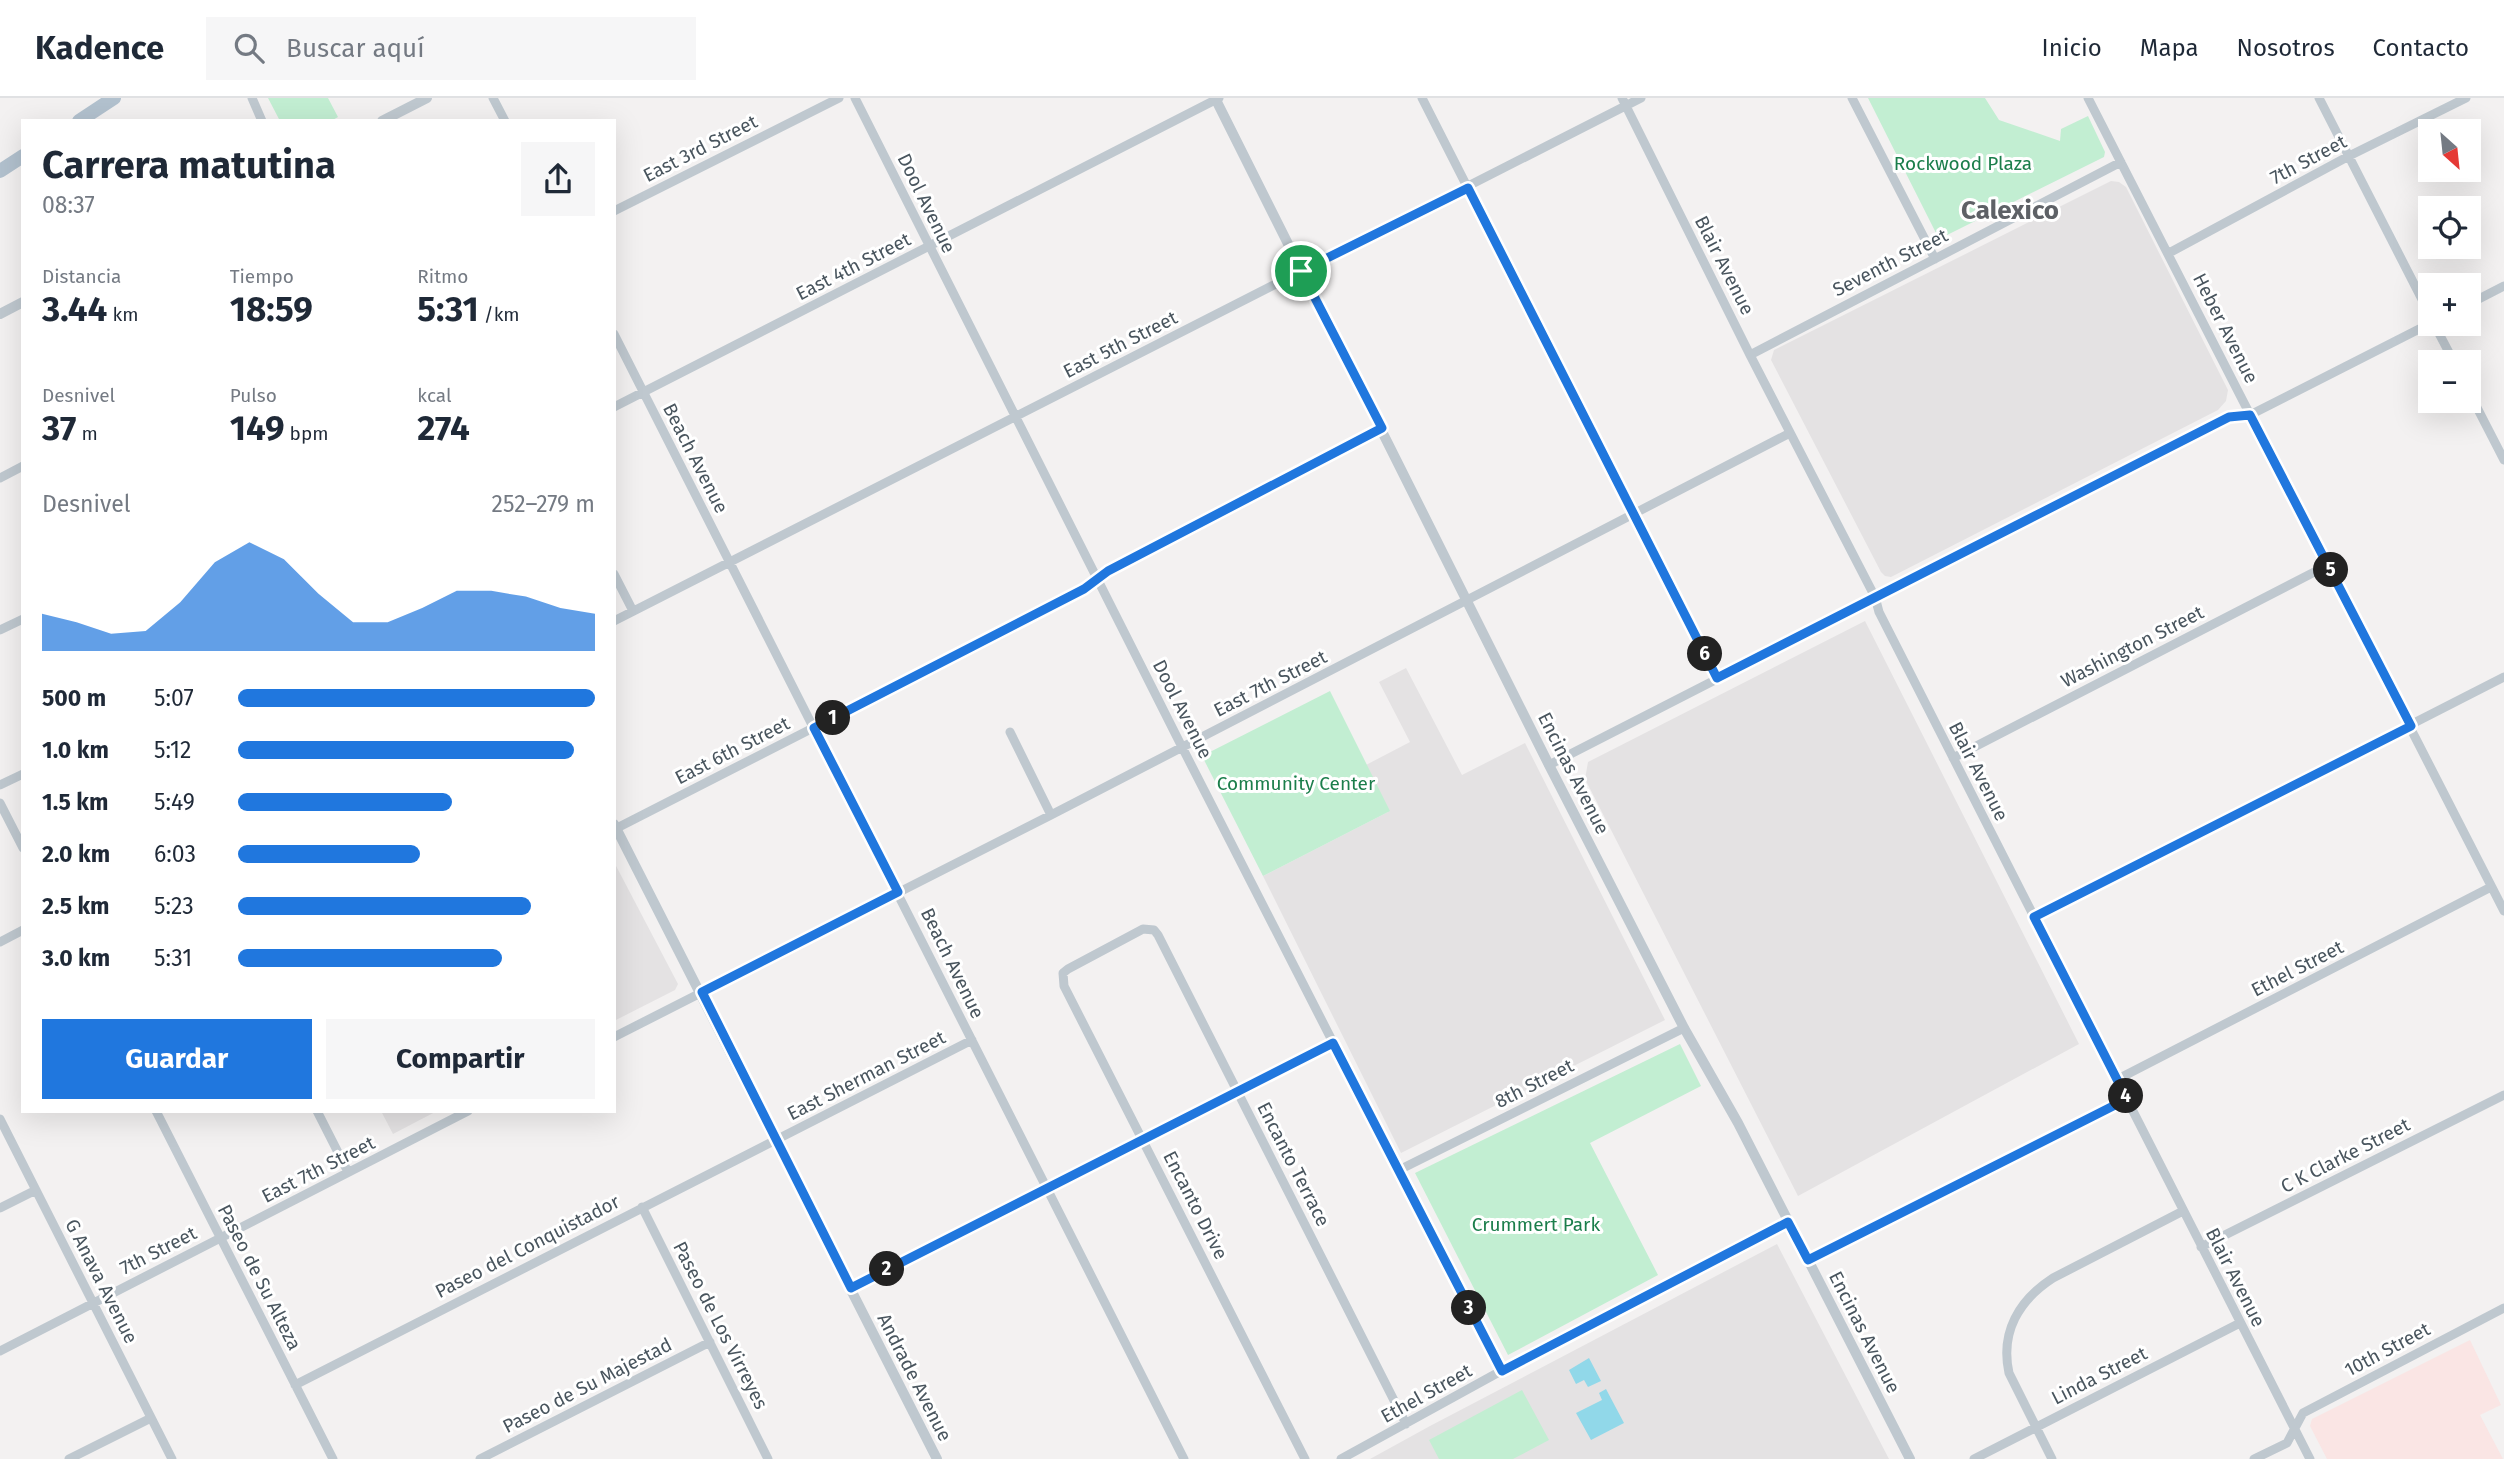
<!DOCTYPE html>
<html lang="es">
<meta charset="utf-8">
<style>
body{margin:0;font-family:"Fira Sans",sans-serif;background:#f6f6f7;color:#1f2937;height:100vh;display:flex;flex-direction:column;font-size:26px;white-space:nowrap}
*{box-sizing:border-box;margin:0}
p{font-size:23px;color:#747a83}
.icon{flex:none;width:38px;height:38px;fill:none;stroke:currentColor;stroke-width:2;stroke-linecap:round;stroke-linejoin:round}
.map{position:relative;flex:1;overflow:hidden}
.details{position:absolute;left:21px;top:21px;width:595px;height:994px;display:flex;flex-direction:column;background:#fff;border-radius:0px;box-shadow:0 7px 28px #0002}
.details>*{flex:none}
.needle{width:46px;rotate:153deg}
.tools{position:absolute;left:2418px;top:21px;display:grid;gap:14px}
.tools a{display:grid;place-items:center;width:63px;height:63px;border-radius:0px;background:#fff;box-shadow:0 7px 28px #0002;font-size:35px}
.pin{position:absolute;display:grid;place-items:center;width:60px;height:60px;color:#fff;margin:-30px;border:4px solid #fff;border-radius:50%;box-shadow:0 2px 7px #0007}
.km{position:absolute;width:35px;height:35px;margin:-18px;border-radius:50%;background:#222;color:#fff;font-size:19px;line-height:35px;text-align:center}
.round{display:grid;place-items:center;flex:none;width:74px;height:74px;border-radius:0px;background:#f6f6f7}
.overview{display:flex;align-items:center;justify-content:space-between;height:119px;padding:0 21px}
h1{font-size:38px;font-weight:700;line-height:52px}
.figures{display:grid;grid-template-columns:repeat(3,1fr);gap:10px;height:119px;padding:7px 21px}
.figures div{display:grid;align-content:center}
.figures b{font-size:35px;font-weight:700}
.figures small{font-size:19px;font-weight:400}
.figures p{font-size:19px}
.chart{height:196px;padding:14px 21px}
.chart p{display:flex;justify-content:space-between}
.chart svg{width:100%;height:126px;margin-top:7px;fill:#2077de;opacity:.7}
.button{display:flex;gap:14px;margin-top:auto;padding:14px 21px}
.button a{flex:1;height:80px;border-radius:0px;background:#2077de;color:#fff;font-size:28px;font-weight:700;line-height:80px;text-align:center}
.button a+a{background:#f6f6f7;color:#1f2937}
ul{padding:0 21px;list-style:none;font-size:23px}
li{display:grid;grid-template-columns:112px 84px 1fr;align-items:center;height:52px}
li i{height:18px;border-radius:9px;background:#2077de}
header{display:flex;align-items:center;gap:42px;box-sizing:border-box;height:98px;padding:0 35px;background:#fff;border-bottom:2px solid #e0e1e3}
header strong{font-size:33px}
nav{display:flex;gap:38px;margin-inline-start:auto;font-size:24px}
.search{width:490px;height:63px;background:#f6f6f7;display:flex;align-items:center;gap:18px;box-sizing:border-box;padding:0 24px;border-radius:0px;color:#747a83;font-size:26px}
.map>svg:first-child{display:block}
.education{fill:#e4e2e3}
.medical{fill:#fae5e4}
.green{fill:#c2eed2}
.water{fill:#91d8e9}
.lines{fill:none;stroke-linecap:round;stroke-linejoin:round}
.minor{stroke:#bfc8cf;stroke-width:9}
.tertiary{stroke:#bfc8cf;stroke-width:10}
.primary{stroke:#b2c1ce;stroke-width:14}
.route-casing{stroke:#fff;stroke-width:14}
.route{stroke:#2077de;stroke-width:9}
.labels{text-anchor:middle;stroke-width:6;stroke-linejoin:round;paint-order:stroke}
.street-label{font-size:19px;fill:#49555e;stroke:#fff}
.park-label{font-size:19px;fill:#1b7e4b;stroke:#fff}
.district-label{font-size:26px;font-weight:bold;fill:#5e6166;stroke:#fff}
</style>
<header>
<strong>Kadence</strong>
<div class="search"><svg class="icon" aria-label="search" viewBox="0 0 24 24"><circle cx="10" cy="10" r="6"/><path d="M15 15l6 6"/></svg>Buscar aquí</div>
<nav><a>Inicio</a><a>Mapa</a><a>Nosotros</a><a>Contacto</a></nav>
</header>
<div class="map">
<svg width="2504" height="1361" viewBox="0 0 2504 1361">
<rect width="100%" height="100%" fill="#f3f1f1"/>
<path class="education" d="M2111 83 2119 84 2126 89 2228 292 2226 303 2218 312 1891 479 1885 478 1881 474 1771 262 1774 252Z
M1865 523 2079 946 1798 1098 1585 681 1588 664Z
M1406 570 1462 677 1525 645 1665 922 1401 1055 1263 778 1388 714 1364 668 1410 644 1379 584Z
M614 764 678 886 675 892 614 923Z
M381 1013H437L393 1036Z
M1777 1146 1889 1361H1370L1430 1328Z"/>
<path class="medical" d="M2470 1242 2501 1307 2480 1317 2503 1361H2327L2310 1328 2312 1321Z"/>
<path class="green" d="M268 0H328L338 19 331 23H280Z
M1868 0H1985L1999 22 2060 43 2061 31 2088 18 2105 54 2104 59 1941 140 1937 137Z
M1330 593 1390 713 1263 778 1202 658Z
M1680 946 1701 988 1590 1045 1658 1177 1508 1257 1415 1075Z
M1522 1292 1549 1342 1513 1361H1439L1429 1342Z"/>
<path class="water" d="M1589 1260 1601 1283 1588 1289 1584 1282 1576 1286 1569 1272Z
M1606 1291 1624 1325 1591 1342 1576 1315 1602 1302 1599 1295Z"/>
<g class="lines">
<path class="minor" d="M252 0 262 23
M493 0 505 23
M855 0 1182 649 1501 1273
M1422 0 1717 580
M1622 0 1750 257 1875 499 1879 514 2310 1361
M1852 0 1935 161
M2088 0 2504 813
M2319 0 2431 219
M614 113 839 0
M2169 155 2349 58 2466 0
M2469 206 2504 188
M2434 226 2454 264
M614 236 1184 1361
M1750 257 2121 64
M2469 294 2504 362
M614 309 1219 0
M0 380 23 368
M614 476 633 513
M614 523 1641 0
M0 532 23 521
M1010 634 1051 717
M1953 660 2328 467
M1549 667 2229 319 2250 317 2431 225
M0 687 23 676
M0 705 23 750
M617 730 1085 491 1108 473 1382 330
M2034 819 2504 579
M0 844 23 832
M614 939 1051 717 1790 335
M2118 981 2491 789
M156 1013 333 1361
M317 1013 348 1074
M0 1021 172 1361
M1399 1072 1684 930
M642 1109 768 1361
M0 1110 36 1092
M2201 1149 2504 997
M1808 1162 2128 1001
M851 1190 1333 945
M0 1253 468 1013
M295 1287 972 942
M69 1361 151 1320
M480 1361 710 1244
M1305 1361 1064 888 1063 875 1068 871 1143 831 1154 832 1158 837 1406 1326
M1341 1361 1501 1273 1788 1124
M1974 1361 2240 1225
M2052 1361 2009 1275C2000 1234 2019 1202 2053 1180L2183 1113
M2254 1361 2287 1345 2303 1315 2504 1210"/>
<path class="tertiary" d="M1215 0 1549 667 1684 930 1738 1025 1910 1361
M382 23 427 0
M0 216 23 204
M614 726 937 1361"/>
<path class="primary" d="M79 23 114 0
M0 73 23 58"/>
</g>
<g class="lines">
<defs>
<path id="route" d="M1468 90 1717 580 2229 319 2250 317 2411 628 2034 819 2127 1001 1808 1162 1788 1124 1502 1273 1333 945 851 1190 702 894 898 794 814 630 1084 491 1108 473 1382 330 1301 173Z"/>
</defs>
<use href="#route" class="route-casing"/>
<use href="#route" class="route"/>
</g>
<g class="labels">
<g class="street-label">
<text transform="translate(700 50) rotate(-27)" y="7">East 3rd Street</text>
<text transform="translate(2308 61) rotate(-28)" y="7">7th Street</text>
<text transform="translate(927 105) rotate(64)" y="7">Dool Avenue</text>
<text transform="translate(1890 164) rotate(-27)" y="7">Seventh Street</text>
<text transform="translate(1725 167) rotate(63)" y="7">Blair Avenue</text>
<text transform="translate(853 168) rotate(-27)" y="7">East 4th Street</text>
<text transform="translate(2226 230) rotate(63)" y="7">Heber Avenue</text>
<text transform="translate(1120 246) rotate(-27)" y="7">East 5th Street</text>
<text transform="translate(696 360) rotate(63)" y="7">Beach Avenue</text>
<text transform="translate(2132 548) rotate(-27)" y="7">Washington Street</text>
<text transform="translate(1270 585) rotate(-27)" y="7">East 7th Street</text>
<text transform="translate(1183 611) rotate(63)" y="7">Dool Avenue</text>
<text transform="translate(732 652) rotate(-27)" y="7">East 6th Street</text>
<text transform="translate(1979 673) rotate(63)" y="7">Blair Avenue</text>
<text transform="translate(1574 675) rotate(63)" y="7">Encinas Avenue</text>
<text transform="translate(953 865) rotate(64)" y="7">Beach Avenue</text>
<text transform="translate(2297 870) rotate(-27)" y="7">Ethel Street</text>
<text transform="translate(866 977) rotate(-27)" y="7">East Sherman Street</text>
<text transform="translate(1534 985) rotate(-27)" y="7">8th Street</text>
<text transform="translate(2345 1057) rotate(-27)" y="7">C K Clarke Street</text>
<text transform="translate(1294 1066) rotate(63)" y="7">Encanto Terrace</text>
<text transform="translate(318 1071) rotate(-27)" y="7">East 7th Street</text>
<text transform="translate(1196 1107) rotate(63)" y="7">Encanto Drive</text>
<text transform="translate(527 1148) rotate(-27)" y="7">Paseo del Conquistador</text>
<text transform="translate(158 1152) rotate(-27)" y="7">7th Street</text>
<text transform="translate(260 1179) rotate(63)" y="7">Paseo de Su Alteza</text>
<text transform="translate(2236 1179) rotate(63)" y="7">Blair Avenue</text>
<text transform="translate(102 1183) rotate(63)" y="7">G Anava Avenue</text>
<text transform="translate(721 1227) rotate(63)" y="7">Paseo de Los Virreyes</text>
<text transform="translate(1865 1234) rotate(63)" y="7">Encinas Avenue</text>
<text transform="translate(2387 1251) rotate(-28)" y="7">10th Street</text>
<text transform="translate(2099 1277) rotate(-27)" y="7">Linda Street</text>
<text transform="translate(915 1279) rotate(63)" y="7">Andrade Avenue</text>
<text transform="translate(587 1287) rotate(-27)" y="7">Paseo de Su Majestad</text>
<text transform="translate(1426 1295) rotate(-29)" y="7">Ethel Street</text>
</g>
<g class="park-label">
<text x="1963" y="72">Rockwood Plaza</text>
<text x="1296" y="692">Community Center</text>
<text x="1536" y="1133">Crummert Park</text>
</g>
<g class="district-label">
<text x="2010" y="121">Calexico</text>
</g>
</g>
</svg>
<div class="tools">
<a><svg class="needle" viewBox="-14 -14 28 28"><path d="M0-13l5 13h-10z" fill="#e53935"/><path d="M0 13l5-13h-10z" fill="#747a83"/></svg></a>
<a><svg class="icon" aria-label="locate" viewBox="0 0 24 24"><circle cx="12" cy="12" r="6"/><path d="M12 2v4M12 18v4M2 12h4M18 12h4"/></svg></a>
<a>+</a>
<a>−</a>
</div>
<div class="pin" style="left:1301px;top:173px;background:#1e9e55"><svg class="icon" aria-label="arrive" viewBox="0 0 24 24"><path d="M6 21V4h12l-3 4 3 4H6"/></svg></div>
<b class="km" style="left:833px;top:620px">1</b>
<b class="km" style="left:887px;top:1171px">2</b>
<b class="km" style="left:1469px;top:1210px">3</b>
<b class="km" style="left:2126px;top:998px">4</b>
<b class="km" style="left:2331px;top:472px">5</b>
<b class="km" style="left:1705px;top:556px">6</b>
<section class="details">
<div class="overview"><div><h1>Carrera matutina</h1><p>08:37</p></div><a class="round"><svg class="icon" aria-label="share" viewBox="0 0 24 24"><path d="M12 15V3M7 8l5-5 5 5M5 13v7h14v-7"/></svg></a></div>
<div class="figures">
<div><p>Distancia</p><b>3.44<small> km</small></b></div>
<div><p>Tiempo</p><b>18:59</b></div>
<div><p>Ritmo</p><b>5:31<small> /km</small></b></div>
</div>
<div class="figures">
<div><p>Desnivel</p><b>37<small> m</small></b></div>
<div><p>Pulso</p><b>149<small> bpm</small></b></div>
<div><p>kcal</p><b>274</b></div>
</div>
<div class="chart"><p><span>Desnivel</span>252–279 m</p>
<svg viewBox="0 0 160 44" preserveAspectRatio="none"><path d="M0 44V31L10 34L20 38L30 37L40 27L50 13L60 6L70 12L80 24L90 34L100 34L110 29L120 23L130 23L140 25L150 29L160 31V44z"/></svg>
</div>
<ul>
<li><b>500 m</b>5:07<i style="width:100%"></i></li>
<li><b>1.0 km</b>5:12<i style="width:94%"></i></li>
<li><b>1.5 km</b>5:49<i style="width:60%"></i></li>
<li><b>2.0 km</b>6:03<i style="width:51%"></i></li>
<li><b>2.5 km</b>5:23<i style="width:82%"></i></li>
<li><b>3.0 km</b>5:31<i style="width:74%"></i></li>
</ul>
<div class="button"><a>Guardar</a><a>Compartir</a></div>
</section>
</div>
